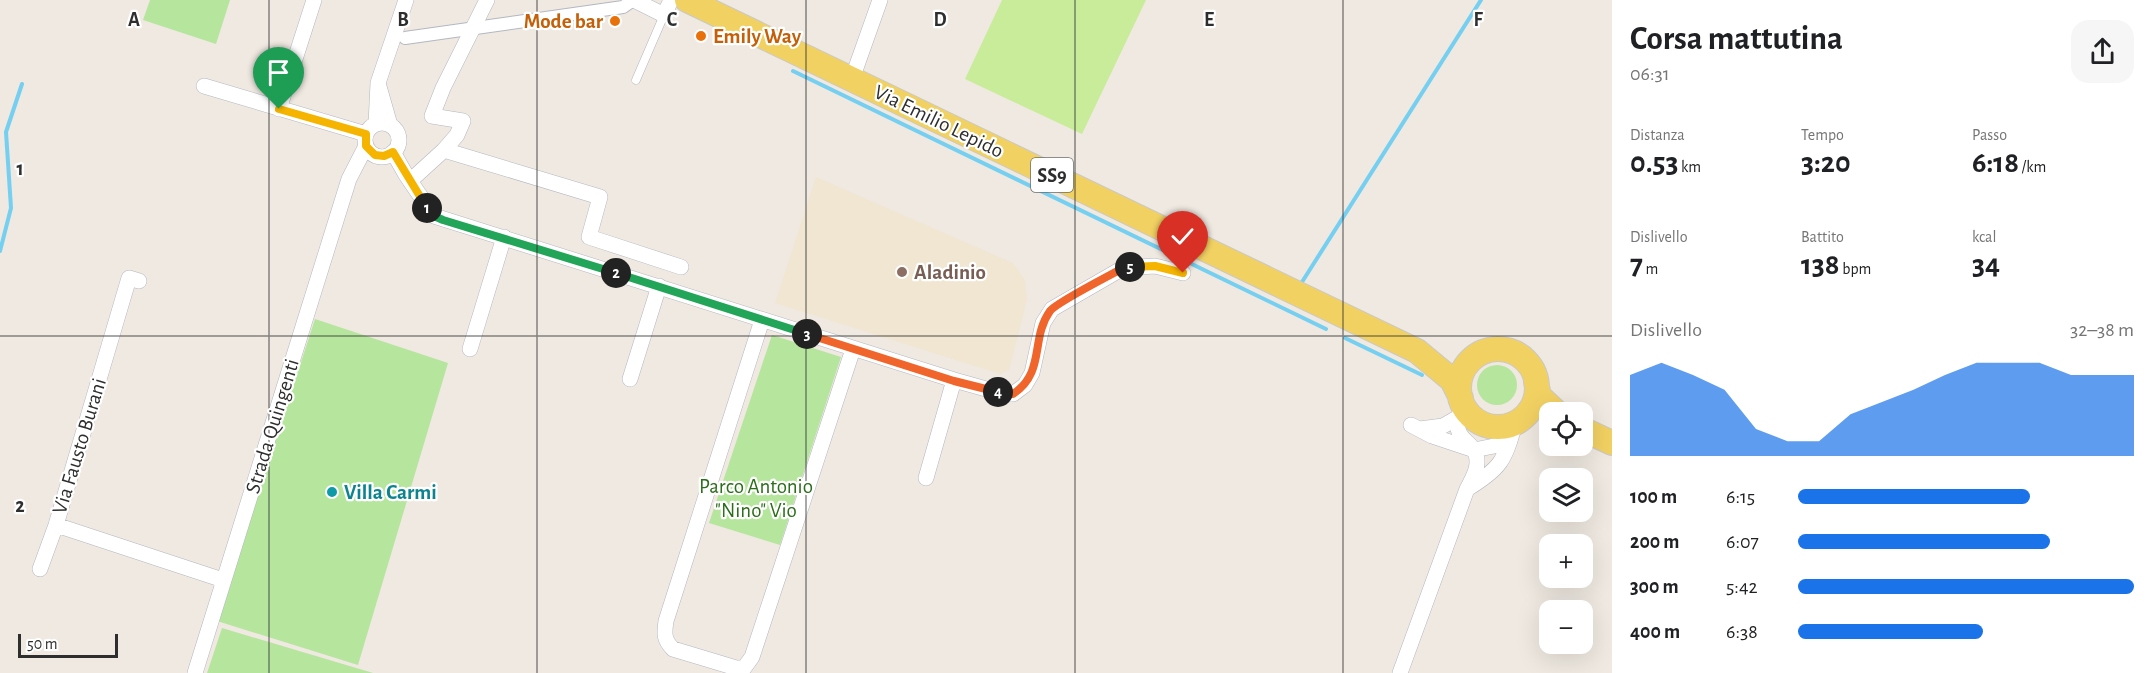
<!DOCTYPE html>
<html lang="it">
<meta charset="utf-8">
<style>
body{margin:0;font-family:"Alegreya Sans",sans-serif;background:#f6f6f6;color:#202124;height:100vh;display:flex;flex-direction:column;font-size:22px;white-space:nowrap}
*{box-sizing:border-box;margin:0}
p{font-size:20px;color:#757577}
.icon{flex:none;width:33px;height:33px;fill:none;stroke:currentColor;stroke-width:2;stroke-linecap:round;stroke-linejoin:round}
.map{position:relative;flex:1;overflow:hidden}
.drawer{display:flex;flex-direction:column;background:#fff;width:540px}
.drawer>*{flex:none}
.buttons{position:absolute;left:1539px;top:402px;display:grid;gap:12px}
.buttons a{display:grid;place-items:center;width:54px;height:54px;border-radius:12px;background:#fff;box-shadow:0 6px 24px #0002;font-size:30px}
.scale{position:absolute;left:18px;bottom:15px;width:100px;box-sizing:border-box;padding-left:6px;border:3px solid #2e2e2e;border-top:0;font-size:16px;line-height:21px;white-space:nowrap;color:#2e2e2e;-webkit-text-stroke:4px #fff;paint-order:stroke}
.pin{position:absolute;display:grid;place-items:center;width:51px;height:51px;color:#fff;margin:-62px -26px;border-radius:50% 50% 50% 0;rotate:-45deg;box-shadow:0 0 6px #0007}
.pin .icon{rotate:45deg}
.km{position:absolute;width:30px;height:30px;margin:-15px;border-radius:50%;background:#222;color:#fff;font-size:16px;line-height:30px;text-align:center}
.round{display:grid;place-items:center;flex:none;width:63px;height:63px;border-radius:18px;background:#f6f6f6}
.summary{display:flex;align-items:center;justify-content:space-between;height:102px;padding:0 18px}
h1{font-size:33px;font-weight:600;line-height:45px}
.stats{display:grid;grid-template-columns:repeat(3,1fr);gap:9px;height:102px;padding:6px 18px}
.stats div{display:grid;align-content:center}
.stats b{font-size:30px;font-weight:600}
.stats small{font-size:16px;font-weight:400}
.stats p{font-size:16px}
.chart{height:168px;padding:12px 18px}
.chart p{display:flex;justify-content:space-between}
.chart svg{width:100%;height:108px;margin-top:6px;fill:#1a73e8;opacity:.7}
ul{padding:0 18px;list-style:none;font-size:20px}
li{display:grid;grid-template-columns:96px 72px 1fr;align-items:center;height:45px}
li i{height:15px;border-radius:8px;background:#1a73e8}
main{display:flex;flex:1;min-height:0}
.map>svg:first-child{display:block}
.education{fill:#f0e6d1}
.green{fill:#b6e59e}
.pitch{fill:#c9ec9a}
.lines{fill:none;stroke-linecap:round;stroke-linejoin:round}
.stream{stroke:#75cff0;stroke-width:4}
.service-casing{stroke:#b4b7c1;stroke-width:9}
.pedestrian-casing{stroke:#b4b7c1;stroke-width:14}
.minor-casing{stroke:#b4b7c1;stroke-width:16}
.primary-casing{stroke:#c9c9c9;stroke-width:26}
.service{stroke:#fff;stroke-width:8}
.pedestrian{stroke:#fff;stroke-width:12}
.minor{stroke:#fff;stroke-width:15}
.primary{stroke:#f2d163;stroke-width:24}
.split-1-casing{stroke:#fff;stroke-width:12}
.split-2-casing{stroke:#fff;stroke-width:12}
.split-3-casing{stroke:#fff;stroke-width:12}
.split-4-casing{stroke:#fff;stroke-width:12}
.split-5-casing{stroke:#fff;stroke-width:12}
.split-6-casing{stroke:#fff;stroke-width:12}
.split-1{stroke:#f5b400;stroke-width:8}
.split-2{stroke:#22a559;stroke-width:8}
.split-3{stroke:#22a559;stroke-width:8}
.split-4{stroke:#f0652b;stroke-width:8}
.split-5{stroke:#f0652b;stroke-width:8}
.split-6{stroke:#f5b400;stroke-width:8}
.grid{fill:none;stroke:#2e2e2e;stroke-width:1.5;stroke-opacity:0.55}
.food-dot{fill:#e8710a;stroke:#fff;stroke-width:2}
.education-dot{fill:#8d6e63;stroke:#fff;stroke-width:2}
.culture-dot{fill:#0f9aa8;stroke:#fff;stroke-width:2}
.labels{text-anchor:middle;stroke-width:4.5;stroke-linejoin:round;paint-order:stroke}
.shield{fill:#fff;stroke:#6d6d6d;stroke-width:1.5}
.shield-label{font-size:20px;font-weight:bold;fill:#2e2e2e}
.food-label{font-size:21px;font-weight:bold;fill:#c56008;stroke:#fff;text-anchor:end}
.street-label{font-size:21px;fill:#2e2e2e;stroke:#fff}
.education-label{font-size:21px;font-weight:bold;fill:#785e54;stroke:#fff;text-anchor:start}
.park-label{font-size:21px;fill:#2c6e1b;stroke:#fff}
.culture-label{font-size:21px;font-weight:bold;fill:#0d838f;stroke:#fff;text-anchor:start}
.grid-label{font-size:20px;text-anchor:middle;font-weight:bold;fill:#2e2e2e;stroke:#fff;stroke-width:4.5;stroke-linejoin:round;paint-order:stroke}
</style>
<main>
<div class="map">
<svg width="1612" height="673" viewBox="0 0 1612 673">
<rect width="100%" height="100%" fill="#efe9e1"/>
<path class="education" d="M816 177 1013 263 1025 280 1027 300 1009 370 1000 374 775 303Z"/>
<path class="green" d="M150 0H230L216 44 143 20Z
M315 319 448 363 358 665 217 621Z
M772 335 841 357 780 545 709 523Z
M1477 385a20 20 0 1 1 40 0a20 20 0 1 1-40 0Z
M222 628 373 673H207Z"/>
<path class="pitch" d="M1002 0H1146L1082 134 965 79Z"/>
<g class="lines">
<path class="stream" d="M793 71 1326 329
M0 251 11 208 6 132 22 84
M1302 282 1481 0
M1345 338 1422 375"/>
<defs>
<path id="service" d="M636 80 664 15"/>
<path id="pedestrian" d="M405 38 623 7 633 0"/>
<path id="minor" d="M634 0 664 15 671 0
M852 79 880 0
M378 83 406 0
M204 86 366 134
M279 109 314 0
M365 140a17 17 0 1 1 34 0a17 17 0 1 1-34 0Z
M376 124 378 83 390 125
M444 150 457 135 463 121 432 116 443 88 487 0
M393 152 406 175 434 216 954 380 1004 394H1013L1025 385 1032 373 1043 323 1052 309 1123 268 1155 266 1183 273
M410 181 444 150 600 197 589 237 681 267
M139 281 129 278 56 525 223 580
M762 320 666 621C664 634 664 640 673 649L736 668H744L752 657 853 349
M470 349 504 237
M630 379 659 286
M1411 425 1432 436 1474 450 1509 443
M1420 429 1443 426 1457 418
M926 478 954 380
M1467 489C1500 469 1505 461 1515 423
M40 569 56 525
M195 673 349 179 366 146
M1400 673 1467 489C1471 481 1477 472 1477 463 1478 436 1445 445 1463 405"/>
<path id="primary" d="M687 0 1417 351 1452 380 1461 398
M1459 388a39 39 0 1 1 78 0a39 39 0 1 1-78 0Z
M1536 382 1539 396 1556 412
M1582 429 1612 443"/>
</defs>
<use href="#service" class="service-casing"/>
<use href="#pedestrian" class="pedestrian-casing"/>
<use href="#minor" class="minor-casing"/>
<use href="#primary" class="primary-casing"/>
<use href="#service" class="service"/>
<use href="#pedestrian" class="pedestrian"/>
<use href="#minor" class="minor"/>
<use href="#primary" class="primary"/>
</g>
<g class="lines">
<defs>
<path id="split-1" d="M279 109 366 134V146L375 155 384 156 393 152 427 208"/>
<path id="split-2" d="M427 208 434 216 443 220 616 273"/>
<path id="split-3" d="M616 273 807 334"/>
<path id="split-4" d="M807 334 954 381 998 392"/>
<path id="split-5" d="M998 392 1013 394C1046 372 1030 339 1050 311 1057 302 1109 276 1123 268L1130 267"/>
<path id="split-6" d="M1130 267 1155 266 1183 273"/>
</defs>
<use href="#split-1" class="split-1-casing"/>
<use href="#split-2" class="split-2-casing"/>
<use href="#split-3" class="split-3-casing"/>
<use href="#split-4" class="split-4-casing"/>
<use href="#split-5" class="split-5-casing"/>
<use href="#split-6" class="split-6-casing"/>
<use href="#split-1" class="split-1"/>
<use href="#split-2" class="split-2"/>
<use href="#split-3" class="split-3"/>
<use href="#split-4" class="split-4"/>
<use href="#split-5" class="split-5"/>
<use href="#split-6" class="split-6"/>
</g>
<path class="grid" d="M269 0V673M537 0V673M806 0V673M1075 0V673M1343 0V673M0 336H1612"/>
<g class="food-dot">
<circle cx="615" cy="21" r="6"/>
<circle cx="701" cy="36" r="6"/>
</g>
<circle class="education-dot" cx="902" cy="272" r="6"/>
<circle class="culture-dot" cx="332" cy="492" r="6"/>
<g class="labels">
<rect class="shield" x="1031" y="158" width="42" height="34" rx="4.5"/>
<g class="shield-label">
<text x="1052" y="182">SS9</text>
</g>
<g class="food-label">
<text x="603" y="28">Mode bar</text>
<text x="713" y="43" text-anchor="start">Emily Way</text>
</g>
<g class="street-label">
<text transform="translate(939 121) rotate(26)" y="7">Via Emilio Lepido</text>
<text transform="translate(272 426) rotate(-73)" y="7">Strada Quingenti</text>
<text transform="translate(79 446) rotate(-73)" y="7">Via Fausto Burani</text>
</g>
<g class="education-label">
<text x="914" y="279">Aladinio</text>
</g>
<g class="park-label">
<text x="756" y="493">Parco Antonio<tspan x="756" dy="24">"Nino" Vio</tspan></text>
</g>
<g class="culture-label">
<text x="344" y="499">Villa Carmi</text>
</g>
</g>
<g class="grid-label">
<text x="134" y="26">A</text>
<text x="403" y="26">B</text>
<text x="672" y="26">C</text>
<text x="940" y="26">D</text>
<text x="1209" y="26">E</text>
<text x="1478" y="26">F</text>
<text x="20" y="175">1</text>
<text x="20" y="512">2</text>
</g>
</svg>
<div class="buttons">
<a><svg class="icon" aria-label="locate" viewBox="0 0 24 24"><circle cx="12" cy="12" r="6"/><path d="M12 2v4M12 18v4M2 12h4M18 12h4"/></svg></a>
<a><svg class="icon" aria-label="layers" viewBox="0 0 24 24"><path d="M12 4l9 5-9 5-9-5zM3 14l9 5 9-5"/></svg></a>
<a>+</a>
<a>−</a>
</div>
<div class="scale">50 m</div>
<div class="pin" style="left:279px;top:109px;background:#1e9e55"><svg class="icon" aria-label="arrive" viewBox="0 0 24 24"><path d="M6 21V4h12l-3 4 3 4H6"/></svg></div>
<div class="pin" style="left:1183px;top:273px;background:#d93025"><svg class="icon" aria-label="check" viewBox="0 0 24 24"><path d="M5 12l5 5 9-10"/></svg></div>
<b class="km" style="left:427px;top:208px">1</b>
<b class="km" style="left:616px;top:273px">2</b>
<b class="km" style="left:807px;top:334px">3</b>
<b class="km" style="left:998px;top:392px">4</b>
<b class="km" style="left:1130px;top:267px">5</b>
</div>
<section class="drawer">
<div class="summary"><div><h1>Corsa mattutina</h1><p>06:31</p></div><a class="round"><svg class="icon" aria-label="share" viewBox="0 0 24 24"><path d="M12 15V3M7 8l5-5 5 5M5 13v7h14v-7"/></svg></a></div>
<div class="stats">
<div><p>Distanza</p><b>0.53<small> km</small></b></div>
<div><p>Tempo</p><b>3:20</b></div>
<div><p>Passo</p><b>6:18<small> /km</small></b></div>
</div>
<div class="stats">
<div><p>Dislivello</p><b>7<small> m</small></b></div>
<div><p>Battito</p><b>138<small> bpm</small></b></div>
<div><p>kcal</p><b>34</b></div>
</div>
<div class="chart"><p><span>Dislivello</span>32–38 m</p>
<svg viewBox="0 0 160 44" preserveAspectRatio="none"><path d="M0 44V11L10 6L20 11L30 17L40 33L50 38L60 38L70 27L80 22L90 17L100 11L110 6L120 6L130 6L140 11L150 11L160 11V44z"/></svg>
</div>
<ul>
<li><b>100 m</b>6:15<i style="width:69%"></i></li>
<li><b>200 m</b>6:07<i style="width:75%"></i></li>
<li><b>300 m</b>5:42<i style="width:100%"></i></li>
<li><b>400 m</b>6:38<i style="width:55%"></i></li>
</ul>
</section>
</main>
